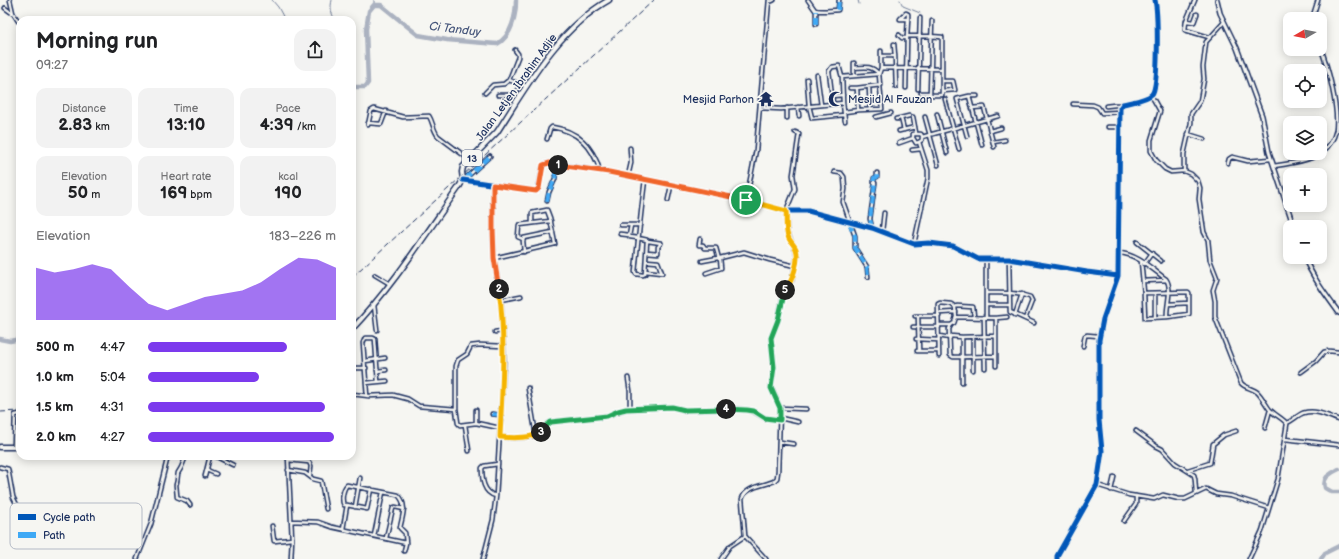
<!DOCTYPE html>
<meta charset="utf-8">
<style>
body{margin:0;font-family:"Balsamiq Sans",sans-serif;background:#f2f2f2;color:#202124;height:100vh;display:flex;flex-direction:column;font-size:15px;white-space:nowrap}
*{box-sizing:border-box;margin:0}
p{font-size:13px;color:#757577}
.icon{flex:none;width:22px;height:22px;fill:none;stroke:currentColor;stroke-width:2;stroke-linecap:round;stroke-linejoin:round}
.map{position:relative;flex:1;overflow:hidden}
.details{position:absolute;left:16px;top:16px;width:340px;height:444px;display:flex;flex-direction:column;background:#fff;border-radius:12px;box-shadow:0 2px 10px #0003}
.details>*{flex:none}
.needle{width:26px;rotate:261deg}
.controls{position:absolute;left:1283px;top:12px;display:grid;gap:8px}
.controls a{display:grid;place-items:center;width:44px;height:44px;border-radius:8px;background:#fff;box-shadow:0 2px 10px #0003;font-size:20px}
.pin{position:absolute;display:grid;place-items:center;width:34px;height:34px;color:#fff;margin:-17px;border:2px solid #fff;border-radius:50%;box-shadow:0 1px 4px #0007}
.km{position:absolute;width:20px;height:20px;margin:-10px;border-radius:50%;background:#222;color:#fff;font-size:11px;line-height:20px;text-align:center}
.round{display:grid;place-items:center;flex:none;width:42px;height:42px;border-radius:12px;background:#f2f2f2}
.head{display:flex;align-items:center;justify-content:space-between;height:68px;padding:0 20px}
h1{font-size:22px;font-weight:700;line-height:30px}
.figures{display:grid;grid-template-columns:repeat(3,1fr);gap:6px;height:68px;padding:4px 20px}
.figures div{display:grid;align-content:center;border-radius:10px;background:#f2f2f2;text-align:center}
.figures b{font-size:17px;font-weight:700}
.figures small{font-size:11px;font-weight:400}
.figures p{font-size:11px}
.chart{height:112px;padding:8px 20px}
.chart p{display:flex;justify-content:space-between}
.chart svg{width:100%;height:72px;margin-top:4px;fill:#7c3aed;opacity:.7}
ul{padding:0 20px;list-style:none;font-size:13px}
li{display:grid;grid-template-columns:64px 48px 1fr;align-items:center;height:30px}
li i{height:10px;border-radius:5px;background:#7c3aed}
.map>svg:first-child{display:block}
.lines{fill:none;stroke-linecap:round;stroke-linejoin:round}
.stream{stroke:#717e99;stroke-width:1}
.river{stroke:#abb2c0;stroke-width:4.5}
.minor-casing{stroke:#1b2f5e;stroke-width:5.5}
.tertiary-casing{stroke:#1b2f5e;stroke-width:6}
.trunk-casing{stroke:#1b2f5e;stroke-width:7}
.minor{stroke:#f6f6f2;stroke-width:2.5}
.tertiary{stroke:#f6f6f2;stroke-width:3}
.trunk{stroke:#f6f6f2;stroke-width:4}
.rail{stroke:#1b2f5e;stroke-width:1;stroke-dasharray:6 3;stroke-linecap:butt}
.quiet{stroke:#3fa9f5;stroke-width:4;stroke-dasharray:8 4;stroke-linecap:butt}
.cycleway-casing{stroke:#f6f6f2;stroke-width:8}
.cycleway{stroke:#0057b8;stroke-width:5}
.split-1-casing{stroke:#fff;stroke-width:8}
.split-2-casing{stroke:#fff;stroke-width:8}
.split-3-casing{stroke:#fff;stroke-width:8}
.split-4-casing{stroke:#fff;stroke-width:8}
.split-5-casing{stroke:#fff;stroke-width:8}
.split-6-casing{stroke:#fff;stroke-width:8}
.split-1{stroke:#f0652b;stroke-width:5}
.split-2{stroke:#f0652b;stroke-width:5}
.split-3{stroke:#f5b400;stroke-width:5}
.split-4{stroke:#22a559;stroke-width:5}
.split-5{stroke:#22a559;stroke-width:5}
.split-6{stroke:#f5b400;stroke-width:5}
.labels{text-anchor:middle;stroke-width:3;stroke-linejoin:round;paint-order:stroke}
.shield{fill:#f6f6f2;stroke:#5d6b8a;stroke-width:1}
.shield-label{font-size:10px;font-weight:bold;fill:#1b2f5e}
.street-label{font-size:11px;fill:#1b2f5e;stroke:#f6f6f2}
.poi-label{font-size:11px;fill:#1b2f5e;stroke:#f6f6f2;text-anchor:end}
.water-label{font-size:12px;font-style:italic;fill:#46567b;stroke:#f6f6f2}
.key{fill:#f6f6f2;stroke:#b4bac6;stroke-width:1}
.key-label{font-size:11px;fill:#1b2f5e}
</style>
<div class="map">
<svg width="1339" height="559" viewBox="0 0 1339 559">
<rect width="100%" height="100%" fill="#f6f6f2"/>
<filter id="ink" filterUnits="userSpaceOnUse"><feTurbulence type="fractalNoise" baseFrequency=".025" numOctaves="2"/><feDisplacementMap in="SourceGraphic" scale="8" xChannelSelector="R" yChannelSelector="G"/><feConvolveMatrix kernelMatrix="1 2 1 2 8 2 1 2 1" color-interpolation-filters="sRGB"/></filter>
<g filter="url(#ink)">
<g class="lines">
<path class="stream" d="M272 0 278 7 285 20
M332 0C330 8 331 13 335 20
M374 0V5
M858 0 859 4
M900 0 903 6 920 13"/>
<path class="river" d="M352 87H365L368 83 366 29 369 11 374 5H381L418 35 447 40 497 44C512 36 516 15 516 0
M0 339 10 341 20 339
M1339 469C1330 474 1322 477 1325 488L1332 492H1339
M1321 559 1325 553 1339 546"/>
<defs>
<path id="minor" d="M10 0 13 13 20 24
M808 0 815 10C821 12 831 10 838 10L839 0
M1195 0 1186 21 1185 30 1209 37
M769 1H772L774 0
M5 8 12 13
M1312 19 1318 0
M1186 21 1194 22 1197 14
M816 24V11
M899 35 902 38H907L906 88
M907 36C919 36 931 36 942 37V95H930V93C931 69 931 45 932 21
M907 37 908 19H900L906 13 908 14V19
M881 51V68
M881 56H895L894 44
M895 56 896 87
M854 63V76
M817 75 821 105
M842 77 879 74 881 68 942 69
M807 79 809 106 812 118 844 115
M509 80 518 57V54L515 50
M869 87 870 109
M850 88H857
M918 89 920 18
M942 91 955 90 953 81H942
M485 93 493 85 504 84 509 80 526 86
M921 93H930
M498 95H513L522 84
M1151 95 1160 111 1151 140V151L1156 160 1165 169 1171 172 1184 171 1191 174 1198 181 1200 188 1199 199 1204 232 1208 240 1210 260 1217 278 1213 290 1215 301V317L1241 383C1245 388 1252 388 1257 392 1261 395 1266 405 1270 410 1275 415 1284 419 1287 424L1278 479 1262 531 1249 559
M832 96 843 95
M969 96 982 145
M945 99 959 149
M843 103 845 121
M1073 104 1093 105 1098 107 1102 113 1120 112
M1106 106 1115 105H1121
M798 107 799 116
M760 108 781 109 843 103 842 77 839 66 832 67 829 71 833 104
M787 108V118
M972 108 984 107 994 147
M858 110 857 88 881 85
M844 112 859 110 882 109 879 74C871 65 865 67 854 68
M937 114 947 153
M876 117 891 113
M913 117 916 133
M925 117 938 165
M901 118 909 116
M896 119 901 118 904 130
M368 123 381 124 386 111
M368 125 371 111 374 109 403 117 429 116C433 122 433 130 438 136L470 160
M1108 127H1120
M899 131 915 127
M990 131 1001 128
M1188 134 1204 139
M967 136 957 99 969 96H977
M913 138V134H921L922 136
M547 139 550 129 552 127C578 131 593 146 600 171
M993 142 1005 140
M899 143 913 138 916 143 919 142
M912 150 921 149
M1228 163 1229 159 1232 157 1248 161 1271 159
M1274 166C1287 164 1310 161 1321 153 1328 148 1334 139 1336 130 1339 108 1328 67 1320 46
M1184 171V154L1191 123V114L1200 101 1204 79 1203 67 1206 42 1224 22
M834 172 841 173 844 177 845 189 843 202 855 236V248L867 267 868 277
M628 176 631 163 630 148
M463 180 536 191 538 190 542 168 545 164 549 163 609 172 746 200 786 211H808L872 228 914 244 929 243 953 246 978 259H1009L1087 272 1118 276
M467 180 468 176 490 156
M668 200 671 186
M746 200 756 150 769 0
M547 201 549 192 555 179 557 164
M621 225H630
M640 225H631L629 236 630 237 638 238 647 240 645 274 643 275 636 274 635 272C638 241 641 210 645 180
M872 228 870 219 875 183 874 182V178L877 177V173
M882 231 884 213
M620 234 629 235
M523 239 518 237 519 225 551 221
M700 239 699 245H703L705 248H716L719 259
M1137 242 1161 261
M914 244 928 178V170L919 142 922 140V137L998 116
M524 252 523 241 524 238 553 232
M647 252 658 253V247L661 243 648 241
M1119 253C1137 254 1152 269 1166 279 1173 289 1166 305 1167 317L1189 314V293L1188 292 1144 293 1141 261
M494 258 555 244 550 218 547 210 532 213V223
M1009 259 1010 312 1034 323
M986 260V317
M702 261 718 258
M1144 264 1152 253
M645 271 662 273 658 262 646 261
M706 273 721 268 720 258 744 252 770 260 795 266
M375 275 390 284
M1143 281 1166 280
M987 293C1002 293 1016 292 1030 297L1032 301 1025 319
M1144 294 1145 318 1167 317
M501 300 521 296
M1168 304 1189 303
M374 305 377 330
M986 305H1010
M939 313 956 312
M1015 315 1022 294
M915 316H939
M918 316 919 351
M956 317 955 307 957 306 973 307 974 317
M984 317 985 368
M996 318 1007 317
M1155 318V293
M939 325H951
M913 327H939
M495 332 503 331
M939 336 950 338
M950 336 962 337V382
M962 337 996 336
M973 337V370
M916 339 939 340
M1083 346 1085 336 1087 335 1099 336
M917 351H939
M939 356 938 304 940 303 951 304 955 307
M962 357H953L950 355 949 329 951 325 954 323 956 317 996 318V366
M962 357 996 356
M365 361 385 358
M352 368H366
M377 371 386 370
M1301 372 1316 361 1324 352 1329 351 1339 352
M628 378 630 391V409
M366 383 387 381
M528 388 536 435
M352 394 369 396 393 395 408 399 419 406 456 409 458 423 460 425 476 423 500 428
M367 396 363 343 365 338H373L375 339 378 382
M780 408 806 409
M456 409V366L458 360 467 354 471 346 480 345 503 346
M492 414 501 415
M780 418 798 422
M476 423V410
M1287 423C1293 420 1298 415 1303 413 1317 409 1327 416 1339 420
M465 425 469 451
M1265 428 1270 410
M1136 431 1156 446 1162 449 1175 463 1194 475 1195 479 1196 493
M500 437C510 438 531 439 539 433 544 430 545 425 551 422L607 416 616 412 626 409 672 407 685 410 735 409 747 410 753 411 765 418 780 420
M1285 439 1339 445
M780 442 794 444
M14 447 15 415 20 414
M186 456 181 468 178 473 177 481 176 485 177 496V497L187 501 190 505
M215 456 233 465
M288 456 292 539 291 559
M288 460 309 462 311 466 310 475
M0 467 8 469 13 497 19 509
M207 469 209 471 216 474
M288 470 305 473 313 479 321 481 326 509
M1188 470 1210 463 1213 444 1224 435 1236 431
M205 476 210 456
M1097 485 1129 495 1154 499 1163 495 1179 499H1185L1206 489 1216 494 1231 496 1269 508
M1111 490 1114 477
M496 496C483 493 482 479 482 468L484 466 498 464
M355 507 360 478
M291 521 318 522 332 527 406 543 405 533 400 528C402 517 408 504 398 495L347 485C343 489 341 500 344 505H347
M1124 521 1136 504V496
M272 526 274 541 292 539
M343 529 347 505 367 509 371 489
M374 536 383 492
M386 538 393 508 395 507 404 509
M404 551 406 543
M137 559 151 524 168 456
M483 559 493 520 496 496 504 361 503 334 501 300 494 258 493 228V185
M721 559 730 546 745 536
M766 559 745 536 742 499C746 486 764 486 774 481L777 478 778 471 780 408 771 388 774 367 771 338 778 320 784 291 792 280 797 257 796 250 787 233 786 211 795 189 793 175 799 134 795 132"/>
<path id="tertiary" d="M1217 0 1220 13 1237 48 1262 116 1269 152 1294 227
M1304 257C1313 278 1326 295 1339 313
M1057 559V556L1097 485 1102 451 1099 420V340L1103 319 1118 276 1120 108 1123 104C1130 102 1147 100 1152 94 1159 86 1158 13 1155 0"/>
<path id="trunk" d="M352 329C393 286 425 235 459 187L463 180 462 172 463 167 497 132C528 84 558 29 609 0
M0 447H20"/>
</defs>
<use href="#minor" class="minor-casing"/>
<use href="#tertiary" class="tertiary-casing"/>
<use href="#trunk" class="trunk-casing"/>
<use href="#minor" class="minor"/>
<use href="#tertiary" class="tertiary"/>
<use href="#trunk" class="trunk"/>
<path class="rail" d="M352 277 654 0
M0 412 20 411"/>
<path class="quiet" d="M838 10 839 0
M816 24V11
M467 180 468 176 490 156
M547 201 549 192 555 179 557 164
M849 223 855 236V248L867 267 868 277
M872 228 870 219 875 183 874 182V178L877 177V173
M492 414 501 415"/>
<defs>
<path id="cycleway" d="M463 180 536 191 538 190 542 168 545 164 549 163 609 172 746 200 786 211H808L872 228 914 244 929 243 953 246 978 259H1009L1087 272 1118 276
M1057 559V556L1097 485 1102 451 1099 420V340L1103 319 1118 276 1120 108 1123 104C1130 102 1147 100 1152 94 1159 86 1158 13 1155 0"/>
</defs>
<use href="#cycleway" class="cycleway-casing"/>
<use href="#cycleway" class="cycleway"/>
</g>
</g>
<g class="lines" filter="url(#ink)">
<defs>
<path id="split-1" d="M558 165 609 172 746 200"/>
<path id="split-2" d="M499 289 494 258 493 228V185L536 191 539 188 543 165 549 163 558 165"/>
<path id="split-3" d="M499 289C506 338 502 388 500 437 512 438 531 439 541 432"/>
<path id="split-4" d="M541 432 546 426 551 422 607 416 618 411 626 409 672 407 685 410 726 409"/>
<path id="split-5" d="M726 409 747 410 754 411 765 418 780 420V408L771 388 774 367 771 338 778 320 785 290"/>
<path id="split-6" d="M746 200 786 211C787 218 785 229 788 236 789 241 794 244 796 249 800 260 792 282 785 290"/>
</defs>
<use href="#split-1" class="split-1-casing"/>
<use href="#split-2" class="split-2-casing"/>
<use href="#split-3" class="split-3-casing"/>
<use href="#split-4" class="split-4-casing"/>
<use href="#split-5" class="split-5-casing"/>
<use href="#split-6" class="split-6-casing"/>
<use href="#split-1" class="split-1"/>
<use href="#split-2" class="split-2"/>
<use href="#split-3" class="split-3"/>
<use href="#split-4" class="split-4"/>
<use href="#split-5" class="split-5"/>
<use href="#split-6" class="split-6"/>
</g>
<defs>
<symbol id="temple-bare" viewBox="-9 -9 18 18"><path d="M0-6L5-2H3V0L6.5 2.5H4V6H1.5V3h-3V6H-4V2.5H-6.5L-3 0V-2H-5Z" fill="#1b2f5e" stroke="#f6f6f2" stroke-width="2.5" paint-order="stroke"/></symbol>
<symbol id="mosque-bare" viewBox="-9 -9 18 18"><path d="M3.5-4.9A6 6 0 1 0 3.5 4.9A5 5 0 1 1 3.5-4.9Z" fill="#1b2f5e" stroke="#f6f6f2" stroke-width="2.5" paint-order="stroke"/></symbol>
</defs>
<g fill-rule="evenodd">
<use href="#temple-bare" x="755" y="88" width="22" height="22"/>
<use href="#mosque-bare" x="825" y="88" width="22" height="22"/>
</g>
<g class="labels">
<rect class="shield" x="462" y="150" width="20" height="16" rx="3"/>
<g class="shield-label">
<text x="472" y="162">13</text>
</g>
<g class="street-label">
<text transform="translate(516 87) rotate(-54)" y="4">Jalan Letjen Ibrahim Adjie</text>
</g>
<g class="poi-label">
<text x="754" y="103">Mesjid Parhon</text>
<text x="848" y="103" text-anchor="start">Mesjid Al Fauzan</text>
</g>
<g class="water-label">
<text transform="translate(455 29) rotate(7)" y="4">Ci Tanduy</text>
</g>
</g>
<rect x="10" y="503" width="132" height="46" rx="6" class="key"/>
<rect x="18" y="514" width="18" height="6" fill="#0057b8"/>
<rect x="18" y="532" width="18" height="6" fill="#3fa9f5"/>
<g class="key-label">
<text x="43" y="521">Cycle path</text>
<text x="43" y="539">Path</text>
</g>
</svg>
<div class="controls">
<a><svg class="needle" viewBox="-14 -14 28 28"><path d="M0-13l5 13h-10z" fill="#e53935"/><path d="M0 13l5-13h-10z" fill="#757577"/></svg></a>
<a><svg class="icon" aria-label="locate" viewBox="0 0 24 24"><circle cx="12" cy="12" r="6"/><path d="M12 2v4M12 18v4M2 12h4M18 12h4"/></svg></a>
<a><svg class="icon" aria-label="layers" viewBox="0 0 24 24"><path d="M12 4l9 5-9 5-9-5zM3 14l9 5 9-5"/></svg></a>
<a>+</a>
<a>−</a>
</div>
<div class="pin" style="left:746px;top:200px;background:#1e9e55"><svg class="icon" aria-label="arrive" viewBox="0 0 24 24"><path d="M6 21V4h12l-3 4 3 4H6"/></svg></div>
<b class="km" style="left:558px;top:165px">1</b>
<b class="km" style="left:499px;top:289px">2</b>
<b class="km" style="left:541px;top:432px">3</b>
<b class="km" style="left:726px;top:409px">4</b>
<b class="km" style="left:785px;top:290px">5</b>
<section class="details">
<div class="head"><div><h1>Morning run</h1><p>09:27</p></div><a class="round"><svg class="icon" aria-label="share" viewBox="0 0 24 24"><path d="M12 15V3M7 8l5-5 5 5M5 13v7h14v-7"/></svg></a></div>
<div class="figures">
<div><p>Distance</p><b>2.83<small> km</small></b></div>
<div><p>Time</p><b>13:10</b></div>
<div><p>Pace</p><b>4:39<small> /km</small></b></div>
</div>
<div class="figures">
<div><p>Elevation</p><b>50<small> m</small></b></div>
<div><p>Heart rate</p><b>169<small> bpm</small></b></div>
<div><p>kcal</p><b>190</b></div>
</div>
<div class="chart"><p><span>Elevation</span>183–226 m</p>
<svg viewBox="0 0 160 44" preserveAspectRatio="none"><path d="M0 44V12L10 15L20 13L30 10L40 13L50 24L60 34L70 38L80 34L90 30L100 28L110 26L120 21L130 13L140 6L150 7L160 12V44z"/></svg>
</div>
<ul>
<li><b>500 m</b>4:47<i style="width:74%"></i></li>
<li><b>1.0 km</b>5:04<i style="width:59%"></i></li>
<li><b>1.5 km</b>4:31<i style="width:94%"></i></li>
<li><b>2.0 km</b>4:27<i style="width:99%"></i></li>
</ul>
</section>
</div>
